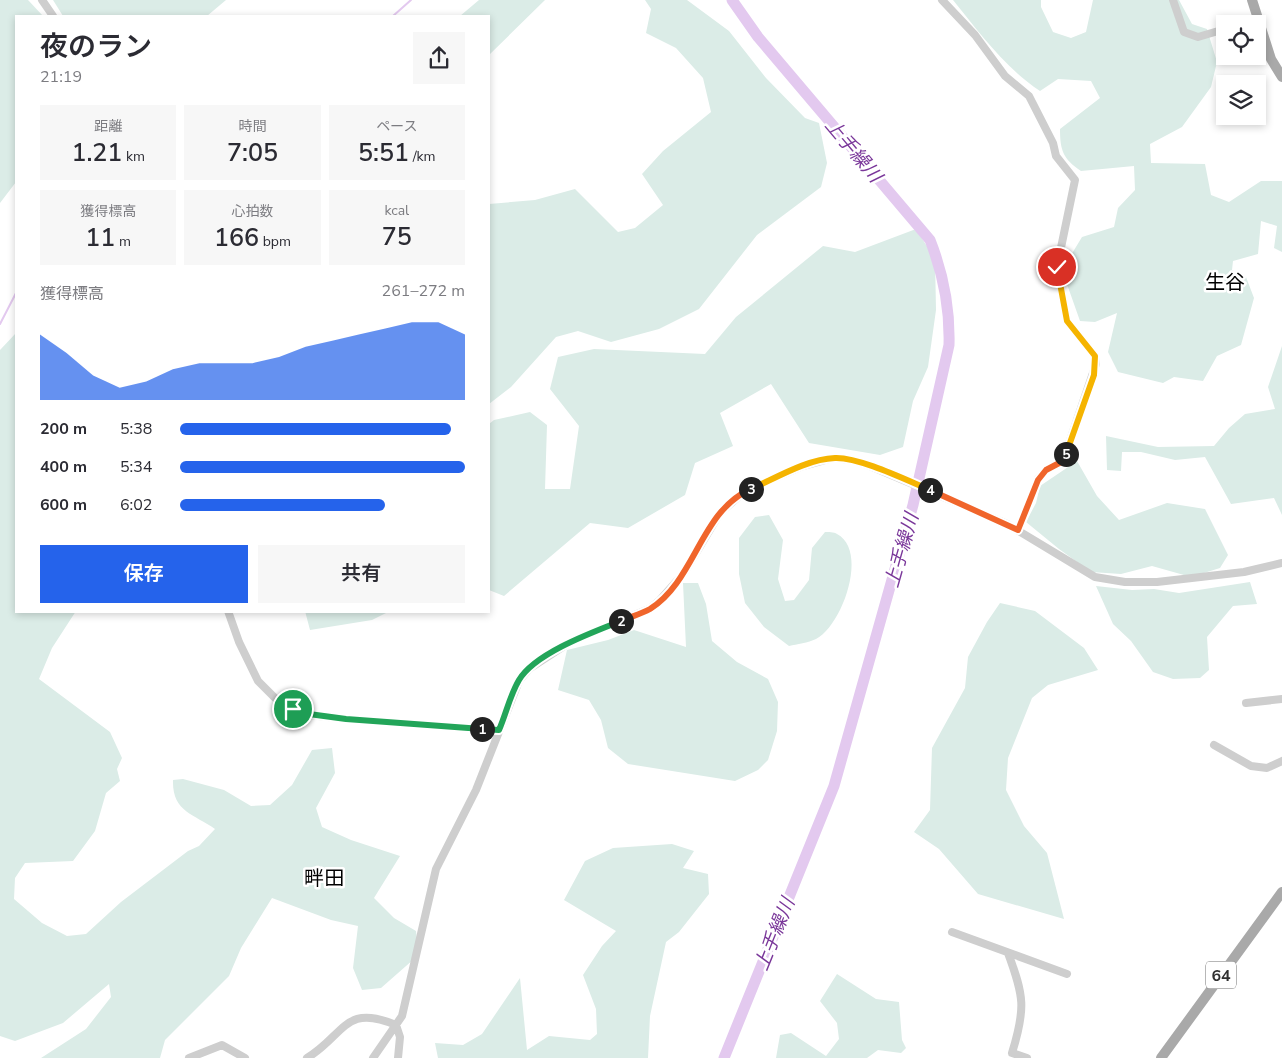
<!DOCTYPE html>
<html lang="ja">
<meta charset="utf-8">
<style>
body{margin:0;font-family:"Nunito Sans","Noto Sans JP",sans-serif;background:#f7f7f7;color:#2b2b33;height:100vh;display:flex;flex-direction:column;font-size:19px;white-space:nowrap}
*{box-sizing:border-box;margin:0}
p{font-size:16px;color:#7c7c81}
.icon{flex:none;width:28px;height:28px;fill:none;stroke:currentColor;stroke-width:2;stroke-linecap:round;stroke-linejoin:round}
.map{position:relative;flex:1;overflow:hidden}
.panel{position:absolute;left:15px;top:15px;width:475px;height:598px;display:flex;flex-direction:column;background:#fff;border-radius:0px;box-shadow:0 2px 8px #0003}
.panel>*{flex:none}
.tools{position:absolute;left:1216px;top:15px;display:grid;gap:10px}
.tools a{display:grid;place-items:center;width:50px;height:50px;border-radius:0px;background:#fff;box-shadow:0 2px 8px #0003;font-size:25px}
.pin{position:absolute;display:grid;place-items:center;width:42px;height:42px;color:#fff;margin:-21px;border:2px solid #fff;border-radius:50%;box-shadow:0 1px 5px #0007}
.km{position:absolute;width:25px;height:25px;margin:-12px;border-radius:50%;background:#222;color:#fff;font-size:14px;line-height:25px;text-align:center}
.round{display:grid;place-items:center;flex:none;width:52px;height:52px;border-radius:0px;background:#f7f7f7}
.overview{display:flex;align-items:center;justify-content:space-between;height:85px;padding:0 25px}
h1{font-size:28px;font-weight:600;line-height:38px}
.stats{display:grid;grid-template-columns:repeat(3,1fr);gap:8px;height:85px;padding:5px 25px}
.stats div{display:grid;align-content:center;border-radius:0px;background:#f7f7f7;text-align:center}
.stats b{font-size:25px;font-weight:600}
.stats small{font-size:14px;font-weight:400}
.stats p{font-size:14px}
.chart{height:140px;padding:10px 25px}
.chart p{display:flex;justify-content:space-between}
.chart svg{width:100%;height:90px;margin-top:5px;fill:#2563eb;opacity:.7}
.cta{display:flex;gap:10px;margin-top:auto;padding:10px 25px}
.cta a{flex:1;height:58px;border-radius:0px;background:#2563eb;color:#fff;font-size:20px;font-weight:600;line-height:58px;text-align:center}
.cta a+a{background:#f7f7f7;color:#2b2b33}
ul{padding:0 25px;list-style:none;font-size:16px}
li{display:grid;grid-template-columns:80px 60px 1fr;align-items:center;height:38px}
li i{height:12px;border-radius:6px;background:#2563eb}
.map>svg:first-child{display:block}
.green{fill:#dbece7}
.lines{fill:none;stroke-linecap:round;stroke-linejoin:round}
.stream{stroke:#e3c9ef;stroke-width:2}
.river{stroke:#e3c9ef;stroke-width:11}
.minor{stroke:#cecece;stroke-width:8}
.major{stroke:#a9a9a9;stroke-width:10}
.split-1-casing{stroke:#fff;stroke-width:10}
.split-2-casing{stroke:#fff;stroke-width:10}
.split-3-casing{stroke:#fff;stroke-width:10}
.split-4-casing{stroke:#fff;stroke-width:10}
.split-5-casing{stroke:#fff;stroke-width:10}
.split-6-casing{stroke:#fff;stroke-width:10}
.split-1{stroke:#22a559;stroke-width:6}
.split-2{stroke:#22a559;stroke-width:6}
.split-3{stroke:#f0652b;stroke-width:6}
.split-4{stroke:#f5b400;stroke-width:6}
.split-5{stroke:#f0652b;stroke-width:6}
.split-6{stroke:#f5b400;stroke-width:6}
.labels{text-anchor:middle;stroke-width:5;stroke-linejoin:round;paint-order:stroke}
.shield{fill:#fff;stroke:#6f6f6f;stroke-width:1}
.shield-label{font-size:16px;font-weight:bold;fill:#313131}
.water-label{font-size:19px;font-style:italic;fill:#7a379a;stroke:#fff}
.quarter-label{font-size:20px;fill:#000;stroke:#fff}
</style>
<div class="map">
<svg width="1282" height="1058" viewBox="0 0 1282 1058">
<rect width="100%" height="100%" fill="#fff"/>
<path class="green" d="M0 0H28L43 16H16V182L0 203Z
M53 0H226L207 16H63Z
M479 0H545L489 55V16H460Z
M645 0H687L729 31 766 78 805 118 819 123 827 163 821 187 757 235 699 309 659 329 611 342 578 331 556 337 511 387 489 404V204L535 200 575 189 618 232 635 228 663 205 642 174 663 151 711 112 703 78 676 48 646 33 651 9Z
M953 0H1041V7L1053 32 1071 38 1086 32 1093 0H1179L1192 24 1207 29 1217 62 1211 87 1182 127 1150 144 1151 163 1205 164 1211 195 1229 202 1261 181H1282V252L1274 248 1277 226 1261 221 1258 254 1233 261 1232 270 1246 277 1254 298 1241 345 1217 356 1203 381 1174 377 1163 383 1118 372 1108 352 1117 313 1095 322 1080 321 1062 270 1082 237 1114 227 1118 208 1135 190 1134 166 1081 171C1063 159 1060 150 1060 129L1100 98 1091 81 1058 79 1040 91C1005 68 979 32 953 0Z
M916 229 935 259 936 310 928 367 913 401 903 447 880 455 809 443 771 384 720 413 733 446 695 463 685 495 628 528 590 523 504 596 489 590V424L494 420 530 412 547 425 545 489H570L579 426 550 389 558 357 594 349 705 354 736 317 823 246 855 252Z
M16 333V611H76L52 648 39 679 110 732 122 758 117 769 120 781 106 793 95 831 73 861 25 863 15 878 14 899 42 923 67 936 86 934 121 902 188 851 199 846 215 829C194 814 172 812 173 780L183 779 224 790 251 806 270 805 292 785 312 750 332 748 335 773 316 808 322 827 351 840 400 856 374 898 394 918 416 931 418 951 414 959 381 988 362 990 353 968 358 926 331 920 272 898 241 948 229 976 165 1040 160 1058H41L86 1029 111 997 109 984 63 1023 15 1041 0 1036V350Z
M1282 346V515L1274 498 1231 504 1205 457 1175 460 1141 452H1122L1121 471 1107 470 1106 436 1158 447 1214 446 1229 428 1245 414 1275 409 1268 387Z
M1077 461 1097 496 1119 520 1167 503 1205 509 1228 555 1220 568 1191 577 1152 566 1121 574 1091 572 1059 549 1026 522 1036 503 1040 486Z
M769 515 783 540 778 579 785 601 794 600 809 580 812 548 825 532C828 532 834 532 837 534 869 551 842 626 816 639 808 643 797 644 789 646L764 627 745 603 739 574V538L755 517Z
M1250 582 1257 604 1233 606 1207 637 1209 670 1200 678 1173 679 1153 672 1131 641 1113 624 1096 586 1132 590 1154 589 1179 593Z
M683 583H698L706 604 712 641 737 662 768 679 778 702 777 731 768 760 758 770 735 781 628 764 608 748 601 720 589 700 558 690 567 650 608 640 634 630 686 647Z
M1000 603 1035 611 1084 648 1098 670 1048 685 1032 698 1008 758 1006 790 1024 826 1047 853 1064 919 978 894 939 849 914 832 930 810 932 748 965 688 968 657 987 622Z
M305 611H390L372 620 310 630Z
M672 844 694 851 683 868 708 874 709 894 679 932 666 942 650 1016 648 1058H438L435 1043 463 1045 482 1034 520 978 527 1050 549 1036 590 1040 597 1034 596 1009 583 975 602 946 616 931 564 900 585 861 613 848Z
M837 974 876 999 899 1002 902 1040 906 1048 901 1053 878 1050 867 1058H776L780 1035 791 1033 826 1056 839 1039 837 1023 820 1001Z"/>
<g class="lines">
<path class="stream" d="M393 16 411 0
M0 324 16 293"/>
<path class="river" d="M724 1058 834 786 913 505 949 345C950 310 943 273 930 240L758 37 732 0"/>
<path class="minor" d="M42 0 53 16
M942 0 975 35 1005 76 1029 96 1053 143 1056 156 1075 180 1057 267 1067 321 1095 356 1096 364 1063 461 1046 470 1038 479 1018 530
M1173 0 1184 32 1198 37 1225 29
M228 611 239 642 258 681 278 701 293 709 309 715 346 719 499 730
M1246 703 1282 699
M1214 745 1251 766 1267 768 1282 761
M952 932 1067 974
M1008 953C1024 996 1026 1008 1012 1053L1027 1058
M189 1058 222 1045 245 1058
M307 1058C345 1035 344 1003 396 1025L400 1037 398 1058
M373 1058 402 1016 436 869 476 790 519 681 529 669 572 641 649 609 660 600 684 573 720 513 745 491 800 467 833 458 852 460 870 466 1007 524 1095 577 1125 582H1157L1244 572 1282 563"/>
<path class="major" d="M1252 0 1271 59 1282 77
M1161 1058 1282 892"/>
</g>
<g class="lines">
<defs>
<path id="split-1" d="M293 709 309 714 346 719 482 729"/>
<path id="split-2" d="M482 729 499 730C506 714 510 695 519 680 535 653 593 632 621 621"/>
<path id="split-3" d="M621 621C630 617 641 614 650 609 696 580 700 511 751 489"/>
<path id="split-4" d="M751 489C776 478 807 459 835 458 859 457 906 480 930 490"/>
<path id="split-5" d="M930 490 1018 530 1038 480 1046 470 1063 461 1066 454"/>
<path id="split-6" d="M1057 267 1067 321 1095 356 1094 375 1066 454"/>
</defs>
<use href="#split-1" class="split-1-casing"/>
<use href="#split-2" class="split-2-casing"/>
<use href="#split-3" class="split-3-casing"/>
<use href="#split-4" class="split-4-casing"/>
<use href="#split-5" class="split-5-casing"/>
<use href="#split-6" class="split-6-casing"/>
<use href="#split-1" class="split-1"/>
<use href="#split-2" class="split-2"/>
<use href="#split-3" class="split-3"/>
<use href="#split-4" class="split-4"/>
<use href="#split-5" class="split-5"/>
<use href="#split-6" class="split-6"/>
</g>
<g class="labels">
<rect class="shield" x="1206" y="961.5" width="30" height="27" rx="4"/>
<g class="shield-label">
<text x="1221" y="981">64</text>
</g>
<g class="water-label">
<text transform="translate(854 150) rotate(50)" y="7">上手繰川</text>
<text transform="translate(901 550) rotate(-74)" y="7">上手繰川</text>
<text transform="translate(774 934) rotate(-68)" y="7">上手繰川</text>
</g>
<g class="quarter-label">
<text x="1225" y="289">生谷</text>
<text x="324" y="885">畔田</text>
</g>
</g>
</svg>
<div class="tools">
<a><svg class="icon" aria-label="locate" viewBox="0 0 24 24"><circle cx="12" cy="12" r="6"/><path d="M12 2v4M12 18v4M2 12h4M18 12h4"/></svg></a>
<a><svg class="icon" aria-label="layers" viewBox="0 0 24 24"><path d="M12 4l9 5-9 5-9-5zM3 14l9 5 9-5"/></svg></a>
</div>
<div class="pin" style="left:293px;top:709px;background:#1e9e55"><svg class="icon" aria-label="arrive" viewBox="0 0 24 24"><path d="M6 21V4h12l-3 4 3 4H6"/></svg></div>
<div class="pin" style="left:1057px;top:267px;background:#d93025"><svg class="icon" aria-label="check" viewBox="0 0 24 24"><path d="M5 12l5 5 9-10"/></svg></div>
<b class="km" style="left:482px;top:729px">1</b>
<b class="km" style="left:621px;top:621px">2</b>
<b class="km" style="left:751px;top:489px">3</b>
<b class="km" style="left:930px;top:490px">4</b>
<b class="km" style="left:1066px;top:454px">5</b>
<section class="panel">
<div class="overview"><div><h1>夜のラン</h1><p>21:19</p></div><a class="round"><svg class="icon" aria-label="share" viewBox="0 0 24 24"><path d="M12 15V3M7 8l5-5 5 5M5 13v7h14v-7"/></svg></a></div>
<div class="stats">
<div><p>距離</p><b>1.21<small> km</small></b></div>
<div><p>時間</p><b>7:05</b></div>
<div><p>ペース</p><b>5:51<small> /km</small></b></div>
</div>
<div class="stats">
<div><p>獲得標高</p><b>11<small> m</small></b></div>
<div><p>心拍数</p><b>166<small> bpm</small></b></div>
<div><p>kcal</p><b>75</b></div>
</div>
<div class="chart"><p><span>獲得標高</span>261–272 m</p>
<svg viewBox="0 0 160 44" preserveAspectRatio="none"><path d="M0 44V12L10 21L20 32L30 38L40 35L50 29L60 26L70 26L80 26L90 23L100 18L110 15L120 12L130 9L140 6L150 6L160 12V44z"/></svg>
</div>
<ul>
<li><b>200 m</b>5:38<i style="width:95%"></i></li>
<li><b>400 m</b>5:34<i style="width:100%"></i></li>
<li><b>600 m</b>6:02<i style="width:72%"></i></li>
</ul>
<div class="cta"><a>保存</a><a>共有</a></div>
</section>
</div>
